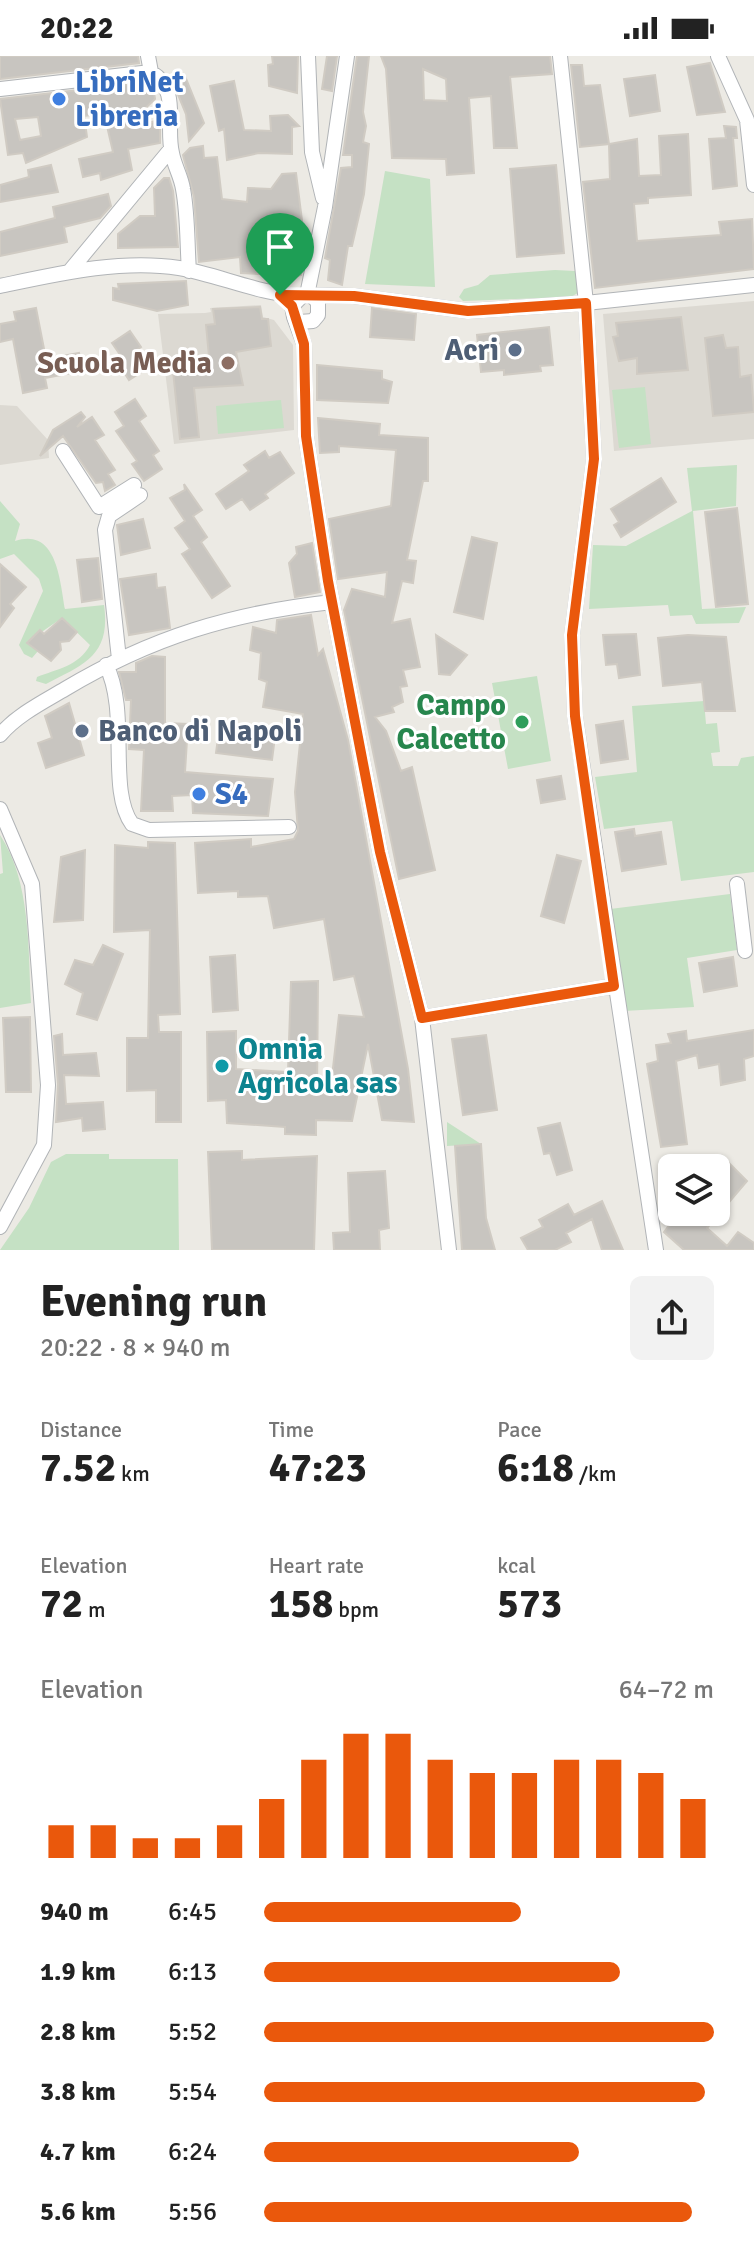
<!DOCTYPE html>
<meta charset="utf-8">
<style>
body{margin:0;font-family:Signika,sans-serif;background:#f2f2f2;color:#222;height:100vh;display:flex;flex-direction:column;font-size:30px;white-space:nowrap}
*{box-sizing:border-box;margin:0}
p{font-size:26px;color:#767676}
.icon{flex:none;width:44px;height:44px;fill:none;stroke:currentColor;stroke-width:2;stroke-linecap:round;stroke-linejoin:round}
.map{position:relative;height:1194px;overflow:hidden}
.sheet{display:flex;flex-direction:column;background:#fff;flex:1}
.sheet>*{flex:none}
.buttons{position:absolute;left:658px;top:1098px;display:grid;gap:16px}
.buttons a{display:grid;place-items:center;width:72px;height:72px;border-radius:12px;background:#fff;box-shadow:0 2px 6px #0004;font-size:40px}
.pin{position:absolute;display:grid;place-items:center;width:68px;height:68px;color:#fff;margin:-82px -34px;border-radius:50% 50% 50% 0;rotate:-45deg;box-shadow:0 0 8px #0007}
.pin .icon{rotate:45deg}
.round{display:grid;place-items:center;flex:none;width:84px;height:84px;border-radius:12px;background:#f2f2f2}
.headline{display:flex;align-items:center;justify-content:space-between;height:136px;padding:0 40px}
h1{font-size:44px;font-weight:800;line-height:60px}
.stats{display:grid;grid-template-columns:repeat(3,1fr);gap:12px;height:136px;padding:8px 40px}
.stats div{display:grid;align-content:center}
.stats b{font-size:40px;font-weight:800}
.stats small{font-size:22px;font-weight:400}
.stats p{font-size:22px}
.chart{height:224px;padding:16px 40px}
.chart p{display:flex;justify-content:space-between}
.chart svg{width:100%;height:144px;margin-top:8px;stroke:#ea580c;stroke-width:6}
ul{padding:0 40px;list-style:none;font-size:26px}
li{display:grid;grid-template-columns:128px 96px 1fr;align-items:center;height:60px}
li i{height:20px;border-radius:10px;background:#ea580c}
.status{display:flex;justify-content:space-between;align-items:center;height:56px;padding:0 40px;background:#fff;direction:ltr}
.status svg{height:22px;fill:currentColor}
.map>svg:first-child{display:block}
.education{fill:#dcd9d2}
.green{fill:#c5e1c4}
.building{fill:#c8c5c0;stroke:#d0cbc3;stroke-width:2;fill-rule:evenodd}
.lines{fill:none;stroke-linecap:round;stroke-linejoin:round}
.street-casing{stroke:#b1b4b7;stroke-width:16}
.street{stroke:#fff;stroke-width:14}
.route-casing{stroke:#fff;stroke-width:16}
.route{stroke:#ea580c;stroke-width:10}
.shop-dot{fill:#3f7fe0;stroke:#fff;stroke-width:3}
.service-dot{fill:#5c6f8a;stroke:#fff;stroke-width:3}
.education-dot{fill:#8d6e63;stroke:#fff;stroke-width:3}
.leisure-dot{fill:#2e9e5b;stroke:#fff;stroke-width:3}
.culture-dot{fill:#0f9aa8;stroke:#fff;stroke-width:3}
.labels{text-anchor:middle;stroke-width:6;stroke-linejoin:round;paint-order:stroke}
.shop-label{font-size:30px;font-weight:bold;fill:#366cbe;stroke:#fff;text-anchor:start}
.service-label{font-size:30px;font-weight:bold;fill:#4e5e75;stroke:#fff;text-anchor:end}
.education-label{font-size:30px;font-weight:bold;fill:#785e54;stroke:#fff;text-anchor:end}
.leisure-label{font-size:30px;font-weight:bold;fill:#27864d;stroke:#fff;text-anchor:end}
.culture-label{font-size:30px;font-weight:bold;fill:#0d838f;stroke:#fff;text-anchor:start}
</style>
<div class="status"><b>20:22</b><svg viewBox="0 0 49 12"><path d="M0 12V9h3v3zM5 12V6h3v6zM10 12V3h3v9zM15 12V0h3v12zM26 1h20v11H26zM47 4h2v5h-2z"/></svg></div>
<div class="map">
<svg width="754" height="1194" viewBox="0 0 754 1194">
<rect width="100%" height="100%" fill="#eceae4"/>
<path class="education" d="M754 245V383L614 395 603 258Z
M261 249 263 261 274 264 293 289 294 374 174 388 158 258 205 257 211 256 210 252Z
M0 349 17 350 48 384 49 402 0 409Z"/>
<path class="green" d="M385 115 430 123 435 231 365 228Z
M555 214 575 215 581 235 571 241 463 245 459 241 464 233 478 229 490 219Z
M645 331 651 388 619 392 612 334Z
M281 344 284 372 218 378 216 350Z
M737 409 736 450 693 455 702 553 746 551 739 567 696 568 692 559 670 560 668 549 589 553 593 489 626 490 692 455 687 412Z
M0 445 20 468 15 485C57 471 60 525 65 553L104 549C111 599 85 608 46 628L36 625 37 621C57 613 79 610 90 589L62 562 27 586 38 595 32 602 24 598 19 589 43 535 39 523 14 498 0 503Z
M537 620 551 705 508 713 492 627Z
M704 645 706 668 717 667 720 696 711 697 713 710H738L741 702 754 700V816L681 825 672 765 604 773 595 721 637 716 632 650Z
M0 779C31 826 28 892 31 947L0 952V818L3 817Z
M730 838 737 894 687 902 694 951 624 955 610 853Z
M447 1066 481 1088 447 1090Z
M66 1098H109V1103H178L179 1194H0L29 1152 51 1106Z"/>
<path class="building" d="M0 0H138L139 7 0 23Z
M272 0H298L297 37 269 30 268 9 273 8Z
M327 0H337L332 35 322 33Z
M357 0H369L363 56 366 70 363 86 369 88 364 138 352 190H348L342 229 328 224 330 204 325 202 341 112 352 111V99H343Z
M381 0H550L552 18 510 21 517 92H494L491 40 469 42 474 117 447 119 446 103 392 102 386 13ZM423 13 446 23 447 45 424 44Z
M710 7 725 56 697 59 687 11Z
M571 9H582L584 30 600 29 609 88 580 91Z
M655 19 660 55 630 60 624 23Z
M185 20 204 67 189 85 186 58 172 24Z
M234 25 244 74 271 75 270 60 288 59 299 70 292 71V98L259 97 227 104 224 73 219 75 210 30Z
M148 26 153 30 155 43 125 72 160 64V87L128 93 132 114 101 124 100 117 83 121 79 103 113 96 104 57 84 60 87 81 26 107 23 97 8 99 0 43ZM38 61 41 80 20 84 15 63Z
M724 70 736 71 737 82H733L737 130 713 133 709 83 726 82Z
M688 78 691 139 648 142V147L634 148 637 185 721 179 719 166 752 163 754 213 595 232 583 126 610 123 609 88 637 83 639 120 661 119 659 80Z
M203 90 204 102 217 101 222 143 247 146 248 132 271 133 282 118 296 117 306 196 301 219 283 224 282 219 241 217 240 201 199 206 194 141 183 99 190 92Z
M51 109 58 136 0 146V129L29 121 28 114Z
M556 109 564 197 517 201 510 113Z
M164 122H169L173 135 178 191 118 192V178L140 160H155L154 132Z
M108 138 111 150 100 162 64 171 67 186 0 200V176L55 162 53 151Z
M186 225 188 249 157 255 113 244V232L119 233 118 228Z
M260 251 262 263H268L271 290 236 296 243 329 194 332 199 381 180 383 173 315 210 311 206 269 215 268 213 253Z
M36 252 46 303 79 297 83 315 45 322 47 332 23 337 13 283 0 286V268L16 265 14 256Z
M372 252 416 258 414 284 370 281Z
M681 261 688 314 637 318V302L619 305 613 281 618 280 616 267Z
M549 271 553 309 540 310 541 315 504 319V314L481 316 477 279Z
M130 275 141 291 134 296 146 313 129 324 118 307 123 303 112 287Z
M723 279 726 292 738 291 740 321 751 319 754 356 713 360 705 282Z
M317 309 382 315V323L392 326 388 347 317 344Z
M135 343 146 360 139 365 159 395 153 399 162 413 144 425 132 408 137 405 116 375 124 370 115 356Z
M81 356 85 361 77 371 92 361 104 379 95 384 115 414 108 418 115 429 105 435 103 426 96 427 63 380 40 400 53 374Z
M318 362 380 368 379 379 428 382V425H423L407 504 416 505 413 527 402 525 392 567 410 563 420 611 403 614 407 630 400 631 403 646 392 651 394 656 375 661 386 675 401 715 412 711 435 814 399 823 344 554 352 533 385 541 387 516 338 523 329 463 391 450 396 394 339 390V396L320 397Z
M265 395 269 402 280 396 294 417 265 438 268 442 250 454 242 443 226 453 216 438 249 415 244 409Z
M661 422 676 446 621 481 614 469 619 466 611 453Z
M184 428 202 454 193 460 207 481 201 486 230 530 212 542 182 498 190 493 175 472 185 465 170 442 185 434Z
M737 452 748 548 716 551 705 456Z
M143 463 150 492 121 499 117 469Z
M472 481 497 487 483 563 454 556Z
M312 487 320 536 295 541 289 507 297 498 296 491Z
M98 502 102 543 82 546 77 504Z
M0 508 26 531 10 548 14 552 0 571Z
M156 518 157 532 165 531 170 572 129 579 120 523Z
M311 559 318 599 323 593 348 684 408 1013 414 1066 382 1064 368 988 352 1065 316 1064V1079L285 1078V1071L227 1067 226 1044 208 1045 207 976 236 975V1013L288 1016 291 926 318 925 317 1037 330 1038 339 959 364 961 354 920 334 924 324 863 274 872 268 840 238 841V835L198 837 195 787 251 783V791L294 783 298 775 295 736 303 658 263 651 267 626 259 623 261 597 250 594 253 571 276 577 277 564Z
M62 562 77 576 69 585 60 586 61 594 51 605 27 587 40 574 44 578Z
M636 578 640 619 619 622 617 608 606 609 603 579Z
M436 579 467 599 450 619 439 618Z
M688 579 726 581 735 655H705L702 626 663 630 658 582Z
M152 600 165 601V667L188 668 185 716 273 723 268 760 193 757 192 739 172 740 173 755H141L144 694 129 693 131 644H126L119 616H136V607Z
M69 647 84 699 46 712 38 687 52 682 45 660Z
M623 665 628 703 601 707 596 669Z
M219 675 275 681 272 704 216 697Z
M561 720 565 743 541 747 537 724Z
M634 773 635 780 661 776 666 808 622 815 615 776Z
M148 786 175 787 180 958 158 959 159 976H181V1066H156V1034L127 1035V982H148L150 874 114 876 115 789 148 792Z
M85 794 83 864 54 866 61 801Z
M557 799 581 805 564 867 541 860Z
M103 889 123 898 97 964 77 958 83 937 65 928 75 904 93 909Z
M235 899 238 954 213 956 210 901Z
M733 901 737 930 704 936 699 907Z
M30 961 31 1036H6L3 962Z
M754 974V1000L744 1003 745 1024 721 1029 719 1008 699 1012 697 999 676 1005 687 1088 661 1091 647 1008 658 1005 656 989 671 987 668 978 686 975 687 985Z
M62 978 63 999 96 997 99 1020 64 1019 66 1048 103 1046 105 1073 83 1075 82 1062 56 1066 58 1028 54 980Z
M486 979 497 1054 463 1059 452 983Z
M560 1067 572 1114 557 1119 550 1097 544 1098 538 1072Z
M481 1088 486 1162 495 1194H462L455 1090Z
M242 1095V1104L317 1100 314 1194H212L208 1096Z
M722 1100 747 1125 707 1172 727 1190 738 1176 754 1187V1194H684L664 1176 679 1156H716V1107Z
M385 1115 389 1172 379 1174 380 1194H334L333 1177 350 1176 348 1117Z
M602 1145 623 1194H602L592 1163 566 1177 571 1186 555 1194H528L521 1182 543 1171 539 1164 568 1148 574 1159Z"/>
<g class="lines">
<defs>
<path id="street" d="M148 0 151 16C181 34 165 69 172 97 174 109 181 120 183 133 188 159 187 188 189 215
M308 0 312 96 323 142
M560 0 586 247 594 403 572 579 575 660 656 1194
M718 0 747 64 754 129
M0 33 151 16
M69 216 170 94
M0 230C57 218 120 203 179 212 219 219 259 238 300 240
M307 239 325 151 347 0
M312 240 318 246V259L313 265 300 266 294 261 292 250 303 239 354 240 468 255 586 247 754 229
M294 261 304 288 306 380 328 525 380 796 422 962 449 1194
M63 395 99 451 134 429
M119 603 105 474 109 460 140 439
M106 609C130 656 107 734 132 768L149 774 289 771
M0 679C17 659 43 646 65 633 152 581 232 557 332 546
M0 753 32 828 48 1029 44 1089 0 1171
M737 828 745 895
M422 962 614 930"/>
</defs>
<use href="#street" class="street-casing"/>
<use href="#street" class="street"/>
</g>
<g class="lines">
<defs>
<path id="route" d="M280 239 354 240 468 255 586 247 594 403 572 579 575 660 614 930 422 962 380 796 328 525 306 380 304 288 292 250Z"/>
</defs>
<use href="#route" class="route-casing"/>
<use href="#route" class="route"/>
</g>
<g class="shop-dot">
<circle cx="59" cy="43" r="8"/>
<circle cx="199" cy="738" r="8"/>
</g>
<g class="service-dot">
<circle cx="515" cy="294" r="8"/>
<circle cx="82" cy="675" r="8"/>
</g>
<circle class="education-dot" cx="228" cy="307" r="8"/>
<circle class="leisure-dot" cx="522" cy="666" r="8"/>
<circle class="culture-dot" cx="222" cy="1010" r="8"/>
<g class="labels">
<g class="shop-label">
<text x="75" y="36">LibriNet<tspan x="75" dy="34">Libreria</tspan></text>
<text x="215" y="748">S4</text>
</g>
<g class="service-label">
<text x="499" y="304">Acri</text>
<text x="98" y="685" text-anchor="start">Banco di Napoli</text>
</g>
<g class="education-label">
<text x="212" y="317">Scuola Media</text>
</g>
<g class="leisure-label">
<text x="506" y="659">Campo<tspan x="506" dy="34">Calcetto</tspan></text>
</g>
<g class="culture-label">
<text x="238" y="1003">Omnia<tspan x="238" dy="34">Agricola sas</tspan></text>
</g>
</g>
</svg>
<div class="buttons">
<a><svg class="icon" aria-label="layers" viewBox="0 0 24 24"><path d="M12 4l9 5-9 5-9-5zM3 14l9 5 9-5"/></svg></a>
</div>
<div class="pin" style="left:280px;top:239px;background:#1e9e55"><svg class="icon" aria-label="arrive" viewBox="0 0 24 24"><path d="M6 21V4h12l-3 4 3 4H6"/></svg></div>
</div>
<section class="sheet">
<div class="headline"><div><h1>Evening run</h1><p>20:22 · 8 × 940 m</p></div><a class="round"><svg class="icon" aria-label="share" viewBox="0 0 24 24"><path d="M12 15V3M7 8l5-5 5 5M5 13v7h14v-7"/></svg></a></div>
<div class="stats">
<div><p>Distance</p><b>7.52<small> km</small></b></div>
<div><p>Time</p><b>47:23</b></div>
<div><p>Pace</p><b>6:18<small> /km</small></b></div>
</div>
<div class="stats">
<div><p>Elevation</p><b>72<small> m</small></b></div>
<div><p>Heart rate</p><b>158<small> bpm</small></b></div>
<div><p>kcal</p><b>573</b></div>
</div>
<div class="chart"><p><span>Elevation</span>64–72 m</p>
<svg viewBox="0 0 160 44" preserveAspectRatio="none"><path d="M5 44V34M15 44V34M25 44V38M35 44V38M45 44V34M55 44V26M65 44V14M75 44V6M85 44V6M95 44V14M105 44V18M115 44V18M125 44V14M135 44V14M145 44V18M155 44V26"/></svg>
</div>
<ul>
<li><b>940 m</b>6:45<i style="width:57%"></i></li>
<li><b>1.9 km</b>6:13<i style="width:79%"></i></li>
<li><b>2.8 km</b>5:52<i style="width:100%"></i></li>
<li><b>3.8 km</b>5:54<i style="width:98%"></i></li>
<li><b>4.7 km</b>6:24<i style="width:70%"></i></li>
<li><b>5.6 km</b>5:56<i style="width:95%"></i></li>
</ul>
</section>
